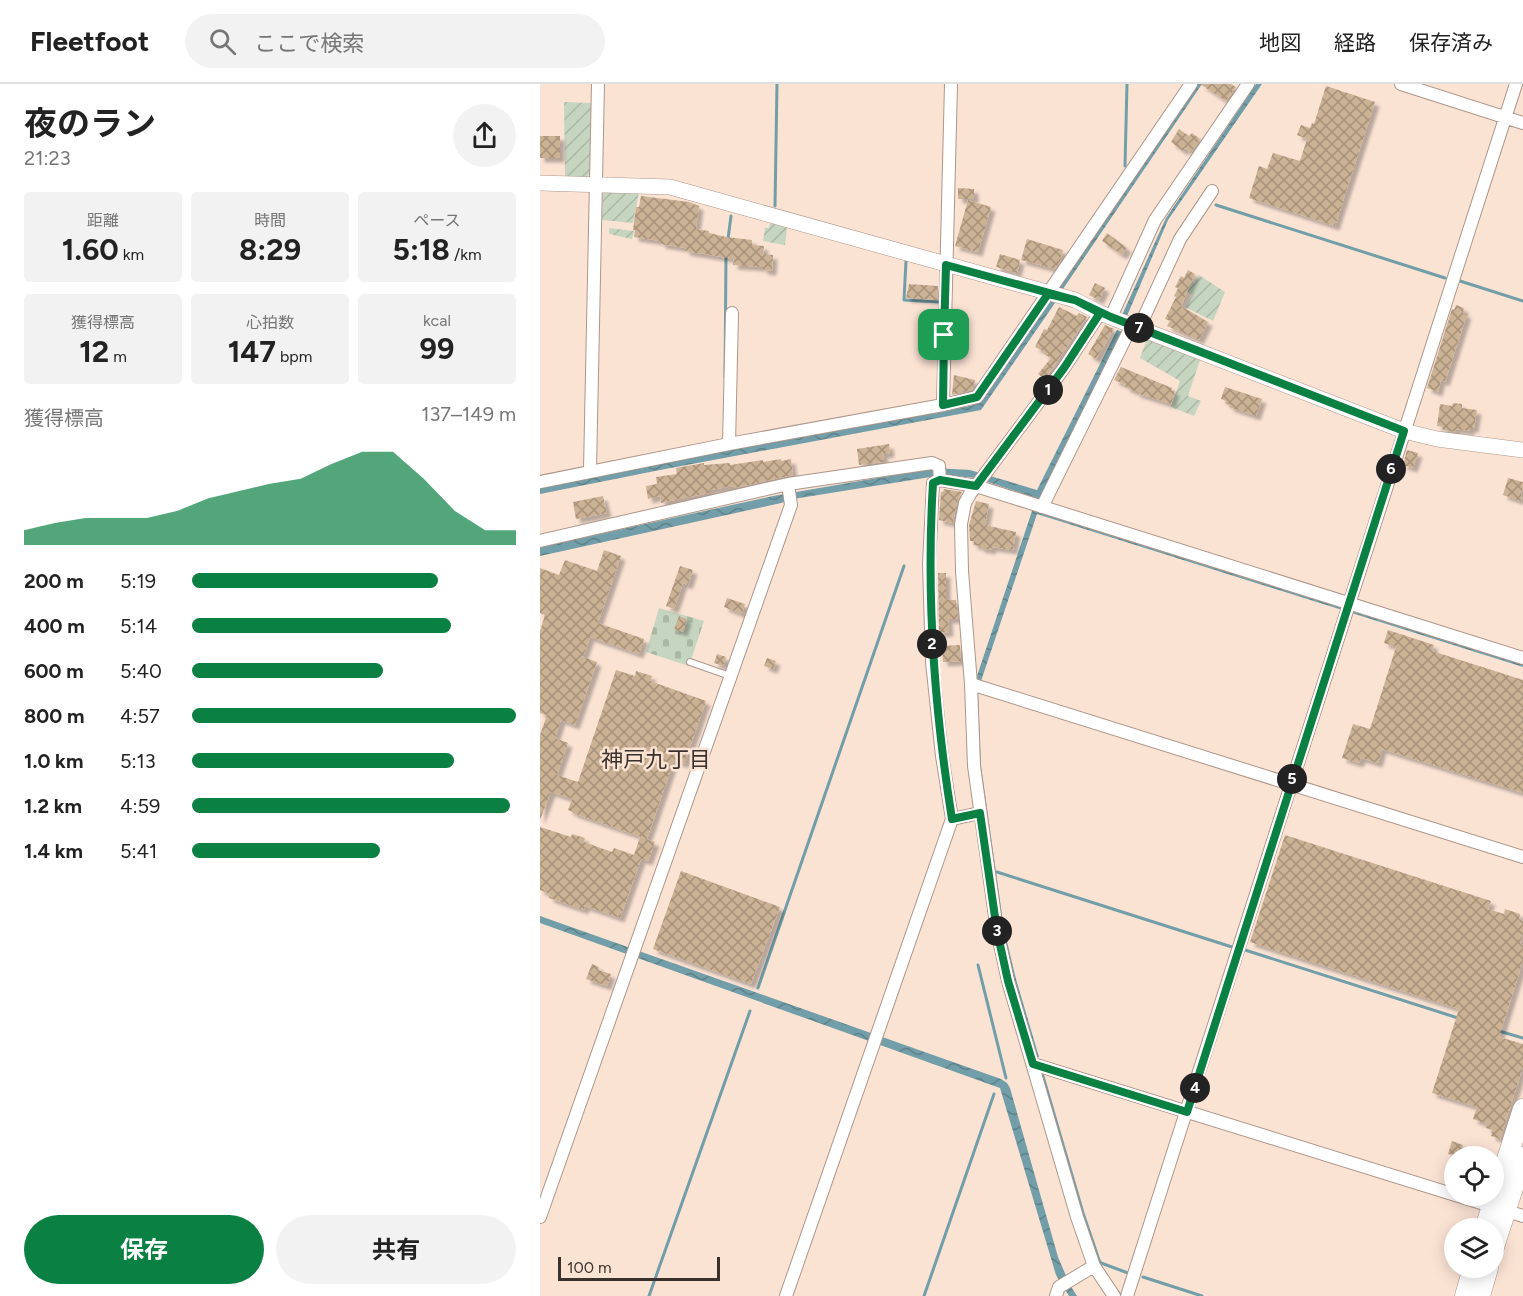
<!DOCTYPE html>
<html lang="ja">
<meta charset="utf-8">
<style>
body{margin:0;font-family:Figtree,"Noto Sans JP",sans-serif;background:#f2f2f2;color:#222;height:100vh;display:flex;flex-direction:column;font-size:22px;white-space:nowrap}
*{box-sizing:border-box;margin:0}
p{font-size:20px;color:#767676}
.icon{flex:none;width:33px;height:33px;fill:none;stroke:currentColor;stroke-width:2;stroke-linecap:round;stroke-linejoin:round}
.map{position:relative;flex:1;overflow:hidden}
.panel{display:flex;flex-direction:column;background:#fff;width:540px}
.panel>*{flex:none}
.controls{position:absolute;left:904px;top:1062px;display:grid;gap:12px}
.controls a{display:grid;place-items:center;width:60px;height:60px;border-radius:50%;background:#fff;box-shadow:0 3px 15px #0003;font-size:30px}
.scale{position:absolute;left:18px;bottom:15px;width:162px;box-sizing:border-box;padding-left:6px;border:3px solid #3b312c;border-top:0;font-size:16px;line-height:21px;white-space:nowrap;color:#3b312c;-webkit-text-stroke:4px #fbe3d4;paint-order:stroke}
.pin{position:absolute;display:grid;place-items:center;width:51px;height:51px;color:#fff;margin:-26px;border-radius:12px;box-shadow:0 3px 9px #0006}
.km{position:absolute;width:30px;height:30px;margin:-15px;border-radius:50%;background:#222;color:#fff;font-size:16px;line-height:30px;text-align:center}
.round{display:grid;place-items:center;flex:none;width:63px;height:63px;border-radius:32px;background:#f2f2f2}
.overview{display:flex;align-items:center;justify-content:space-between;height:102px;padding:0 24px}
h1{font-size:33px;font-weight:700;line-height:45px}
.stats{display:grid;grid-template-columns:repeat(3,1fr);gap:9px;height:102px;padding:6px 24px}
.stats div{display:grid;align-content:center;border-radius:6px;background:#f2f2f2;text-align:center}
.stats b{font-size:30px;font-weight:700}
.stats small{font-size:16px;font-weight:400}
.stats p{font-size:16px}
.chart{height:168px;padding:12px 24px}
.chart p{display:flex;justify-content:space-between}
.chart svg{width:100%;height:108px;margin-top:6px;fill:#0b8043;opacity:.7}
.button{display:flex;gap:12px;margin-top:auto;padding:12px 24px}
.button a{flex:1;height:69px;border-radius:36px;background:#0b8043;color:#fff;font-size:24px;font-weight:700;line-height:69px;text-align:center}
.button a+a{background:#f2f2f2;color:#222}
ul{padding:0 24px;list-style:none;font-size:20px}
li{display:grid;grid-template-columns:96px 72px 1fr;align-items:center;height:45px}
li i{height:15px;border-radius:8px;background:#0b8043}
header{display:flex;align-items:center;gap:36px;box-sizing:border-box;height:84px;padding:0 30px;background:#fff;border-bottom:2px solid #e0e0e0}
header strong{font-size:28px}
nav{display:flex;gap:33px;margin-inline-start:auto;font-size:21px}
.search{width:420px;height:54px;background:#f2f2f2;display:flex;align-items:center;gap:15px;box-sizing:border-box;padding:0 21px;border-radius:33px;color:#767676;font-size:22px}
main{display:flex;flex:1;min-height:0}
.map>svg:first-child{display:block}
.cemetery{fill:url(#cemetery-stones)}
.garden{fill:url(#garden-furrows)}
.water{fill:url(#water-waves)}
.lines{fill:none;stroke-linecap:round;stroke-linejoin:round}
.stream{stroke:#719ea8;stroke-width:3}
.building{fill:url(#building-cross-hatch);filter:url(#shadow)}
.service-casing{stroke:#ad9689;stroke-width:8}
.minor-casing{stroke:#ad9689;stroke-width:14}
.tertiary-casing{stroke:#ad9689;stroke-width:16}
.primary-casing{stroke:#ad9689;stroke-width:21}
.service{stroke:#fff;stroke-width:6}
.minor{stroke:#fff;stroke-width:12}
.tertiary{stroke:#fff;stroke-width:15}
.primary{stroke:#fff;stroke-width:20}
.route-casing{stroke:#fff;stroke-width:12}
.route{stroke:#0b8043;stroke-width:8}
.labels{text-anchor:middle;stroke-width:5;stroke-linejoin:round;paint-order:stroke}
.neighbourhood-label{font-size:22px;fill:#3b312c;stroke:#fbe3d4}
</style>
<header>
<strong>Fleetfoot</strong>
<div class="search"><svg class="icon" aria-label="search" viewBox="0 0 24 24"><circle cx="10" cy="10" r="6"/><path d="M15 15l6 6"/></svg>ここで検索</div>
<nav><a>地図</a><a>経路</a><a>保存済み</a></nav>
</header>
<main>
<section class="panel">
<div class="overview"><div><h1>夜のラン</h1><p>21:23</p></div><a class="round"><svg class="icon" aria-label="share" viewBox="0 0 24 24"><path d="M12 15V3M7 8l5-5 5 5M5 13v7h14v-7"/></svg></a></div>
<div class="stats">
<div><p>距離</p><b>1.60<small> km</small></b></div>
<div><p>時間</p><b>8:29</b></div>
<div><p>ペース</p><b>5:18<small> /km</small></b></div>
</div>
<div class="stats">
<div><p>獲得標高</p><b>12<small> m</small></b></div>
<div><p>心拍数</p><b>147<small> bpm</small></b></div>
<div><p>kcal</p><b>99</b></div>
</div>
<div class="chart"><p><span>獲得標高</span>137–149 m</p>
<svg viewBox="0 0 160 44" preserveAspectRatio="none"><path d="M0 44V38L10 35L20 33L30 33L40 33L50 30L60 25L70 22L80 19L90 17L100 11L110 6L120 6L130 17L140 30L150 38L160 38V44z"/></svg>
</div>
<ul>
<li><b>200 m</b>5:19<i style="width:76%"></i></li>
<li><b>400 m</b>5:14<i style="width:80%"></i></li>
<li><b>600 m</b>5:40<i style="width:59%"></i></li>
<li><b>800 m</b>4:57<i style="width:100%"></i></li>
<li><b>1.0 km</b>5:13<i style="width:81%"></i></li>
<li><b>1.2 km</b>4:59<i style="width:98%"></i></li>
<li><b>1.4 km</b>5:41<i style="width:58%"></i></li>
</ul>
<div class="button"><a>保存</a><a>共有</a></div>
</section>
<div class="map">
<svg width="983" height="1212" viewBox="0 0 983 1212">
<defs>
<pattern id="cemetery-stones" width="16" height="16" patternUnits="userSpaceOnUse" patternTransform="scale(1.5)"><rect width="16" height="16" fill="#c6d5c0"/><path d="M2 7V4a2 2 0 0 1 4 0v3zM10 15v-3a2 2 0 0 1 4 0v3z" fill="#abb7a5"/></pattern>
<pattern id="garden-furrows" width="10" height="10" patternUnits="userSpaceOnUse" patternTransform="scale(1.5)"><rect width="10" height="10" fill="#c6d5c0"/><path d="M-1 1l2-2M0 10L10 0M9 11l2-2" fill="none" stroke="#abb7a5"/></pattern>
<pattern id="water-waves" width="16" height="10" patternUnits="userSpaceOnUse" patternTransform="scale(1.5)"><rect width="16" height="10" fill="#719ea8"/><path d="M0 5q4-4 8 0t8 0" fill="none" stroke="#5e8189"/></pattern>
<pattern id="building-cross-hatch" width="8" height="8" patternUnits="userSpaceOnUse" patternTransform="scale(1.5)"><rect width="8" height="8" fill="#ccb294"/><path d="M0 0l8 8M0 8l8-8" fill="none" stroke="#a79179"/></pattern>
<filter id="shadow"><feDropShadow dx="4.5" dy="4.5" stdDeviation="1.5" flood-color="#0004"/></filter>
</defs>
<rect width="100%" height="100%" fill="#fbe3d4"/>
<path class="cemetery" d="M119 524 164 537 149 582 106 568Z"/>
<path class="garden" d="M24 18 51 19 50 89 47 93 25 92Z
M65 107 99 108 93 139 62 136 63 110Z
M230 139 247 144 245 161 223 157 225 144H229Z
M69 144 94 147 92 155 69 150Z
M659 191 685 208 673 237 645 223 652 211 644 206 649 196 654 199Z
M607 255 660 276 648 312 661 317 654 332 631 323 640 297 600 274Z"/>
<path class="water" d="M658 0H662L523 205 519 204Z
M716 0H722L628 136 587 232 582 231 626 134Z
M510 217 515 219 441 326 120 386 0 410V404L112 380 434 321 441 315Z
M577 246 583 248 499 415 436 394 403 391 253 415 241 419 0 472V463L233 412 395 384 430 386 497 406Z
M493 424 983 579V583L497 430 441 597 436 595Z
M435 609H438L441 682 464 845 476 895 499 973 496 974 473 896 461 845 438 683Z
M0 832 461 995 467 999 470 1004 518 1173 530 1201 537 1212H529L516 1191 460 1004 0 839Z"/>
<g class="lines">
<path class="stream" d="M585 82 587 0
M676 121 905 194
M235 122 237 0
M188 155 191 132
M366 177 364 216 399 218
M920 197 983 217
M185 293 186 171
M457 788 692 863
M705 866 918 934
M438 881 466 994
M218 904 364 482
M959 947 983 954
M502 989 543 1129 559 1176 561 1179 588 1189
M603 1193 662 1212
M109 1212 210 927
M384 1212 454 1010"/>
</g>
<path class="building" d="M660 0H691L696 3 686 17Z
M786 2 835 18 795 142 709 114 719 82 727 85 733 69 760 77 767 55 757 51 761 41 770 44 772 39 774 40Z
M639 45 649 52 652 49 660 55 651 69 645 64 643 67 631 58Z
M0 52H20V74H0Z
M418 104 434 105V115H418Z
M101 112 149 118 159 122 156 145 169 147V149L186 153 212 156V161L224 162 223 170 233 171 232 187 223 186V183L193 181 194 175 145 167 146 164 121 160V157L94 153 95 146H93L96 123H99Z
M428 116 451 123 438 168 415 162Z
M567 149 587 164 582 171 562 157Z
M487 155 523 166 520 178 515 185 481 176Z
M460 170 480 176 477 189 456 183Z
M648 186 655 190 641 222 668 238 659 256 627 242 630 237 625 235 636 213 634 212 638 204 635 203 641 192 644 194Z
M555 199 565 204 559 216 549 211Z
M369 200 398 202 397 216 366 214Z
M916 221 924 224 923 229 927 230 905 298 901 296 898 308 887 304 912 225 914 226Z
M519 223 537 232 539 229 547 233 505 295 498 290 511 274 504 270 505 268 495 263 504 245 507 246Z
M565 241 574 245 556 275 548 270Z
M581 283 632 304 631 306 635 307 631 320 596 309 597 308 585 303 586 301 574 296Z
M414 291 435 296 432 306 412 311Z
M685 303 722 315 716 332 689 323 690 321 685 319 686 317 681 315Z
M913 319 922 320V324L937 326 934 344H930V347L916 345V348L903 346V343L897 342 900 320 912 322Z
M349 360 350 369 343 370 344 378 319 381 317 365Z
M867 366 878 369 873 384 863 381Z
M241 375 242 377 251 375 253 391 194 404V402L169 406V409L130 417 121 419 120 412 108 415 106 402 117 400 116 393 137 390 136 384 164 379V381L190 379V381L223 376V378Z
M968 394 983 398 981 417 963 411Z
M404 405 422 408 417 417 413 439 399 436 401 408H403Z
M63 412 67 429 36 435 33 418Z
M436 417 449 420 445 441 476 448 473 466 452 463 451 466 440 464V462L433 461 434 457H430L429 441Z
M64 466 81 472 58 539 104 555 99 570 50 553 43 573 57 578 35 641 21 636 15 654 28 659 17 691 38 698 76 586 95 592 96 587 112 592 110 597 166 617 144 680 134 676 107 755 33 729V728L28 726 32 715 11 708 0 736V651L7 631 0 629V547L5 531 0 529V484L19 491 25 476 57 487Z
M140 482 153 486 148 501 143 499 134 525 126 522Z
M398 489H406V516H416L418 535H408L409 548 399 549Z
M187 514 205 520 202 530 184 523Z
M139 532 147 535 143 548 134 545Z
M848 546 894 561 892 567 983 596V709L842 665 838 679 821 674 819 679 802 674 813 640 830 645 856 563 844 559Z
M420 561 421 577 403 578 402 562Z
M177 570 186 573 183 582 174 579Z
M227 574 236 577 233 585 224 582Z
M0 743 31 753 32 750 45 754 44 758 72 768 74 764 94 771 100 753 115 758 108 777 101 775 80 834 45 822 44 826 9 814 10 810 0 806Z
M745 751 951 817 948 825 964 830 965 825 980 830 979 835 983 837V849L980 860 983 861V877L959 953 983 960V983L960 1055 951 1052 953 1046 946 1044 947 1040 933 1035 937 1023 892 1009 919 925 710 858Z
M141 787 240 823 211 900 113 865Z
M52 880 59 883 58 886 71 890 67 902 46 895Z
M912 1057 923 1061 920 1072 908 1070Z"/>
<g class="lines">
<defs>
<path id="service" d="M150 578 190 592"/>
<path id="minor" d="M861 0 983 39
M560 229 524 284 430 410 425 419 421 440 422 487 431 600 434 682 457 847 468 897 537 1133 554 1182 574 1212
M571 233 615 136 708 0
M599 244 640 155 672 107
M403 321 411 0
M189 360 192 229
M50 386 58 0
M0 398 189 360 403 321 437 313 651 0
M502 423 592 241
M0 457 248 400 392 379 399 382 400 396 436 402 983 574
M431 600 983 773
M412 735 440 729
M493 980 983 1132
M0 1133 251 421 248 400
M246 1212 412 735 402 672 392 578 389 480 393 399 400 396
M516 1212 519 1203 554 1182
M587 1212 976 0"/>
<path id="tertiary" d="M0 99 130 103 535 216 560 229 864 347 897 355 983 366"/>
<path id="primary" d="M945 1144 983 1025
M954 1163 983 1073
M925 1212 933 1184
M940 1212 948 1184"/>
</defs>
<use href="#service" class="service-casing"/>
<use href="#minor" class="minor-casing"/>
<use href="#tertiary" class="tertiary-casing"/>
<use href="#primary" class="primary-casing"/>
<use href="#service" class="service"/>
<use href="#minor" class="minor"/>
<use href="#tertiary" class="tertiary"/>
<use href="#primary" class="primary"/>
</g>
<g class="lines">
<defs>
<path id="route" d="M404 251 406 181 535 216 560 229 524 284 436 402 400 396 393 399C386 512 394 623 412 735L440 729 457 847 468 897 493 980 647 1028 864 347 571 233 535 216 508 210 437 313 403 321 404 251"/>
</defs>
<use href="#route" class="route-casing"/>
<use href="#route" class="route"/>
</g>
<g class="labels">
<g class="neighbourhood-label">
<text x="116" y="683">神戸九丁目</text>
</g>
</g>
</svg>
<div class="controls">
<a><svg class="icon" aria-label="locate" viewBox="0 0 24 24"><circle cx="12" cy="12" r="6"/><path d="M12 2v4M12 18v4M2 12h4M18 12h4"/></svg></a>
<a><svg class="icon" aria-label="layers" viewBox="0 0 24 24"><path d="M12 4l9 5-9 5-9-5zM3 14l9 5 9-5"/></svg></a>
</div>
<div class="scale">100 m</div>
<div class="pin" style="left:404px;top:251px;background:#1e9e55"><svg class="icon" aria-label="arrive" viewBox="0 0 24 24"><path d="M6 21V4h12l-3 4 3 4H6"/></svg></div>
<b class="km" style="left:508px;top:306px">1</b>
<b class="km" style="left:392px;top:560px">2</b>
<b class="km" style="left:457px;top:847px">3</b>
<b class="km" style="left:655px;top:1004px">4</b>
<b class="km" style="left:752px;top:695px">5</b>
<b class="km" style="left:851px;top:385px">6</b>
<b class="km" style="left:599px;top:244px">7</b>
</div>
</main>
